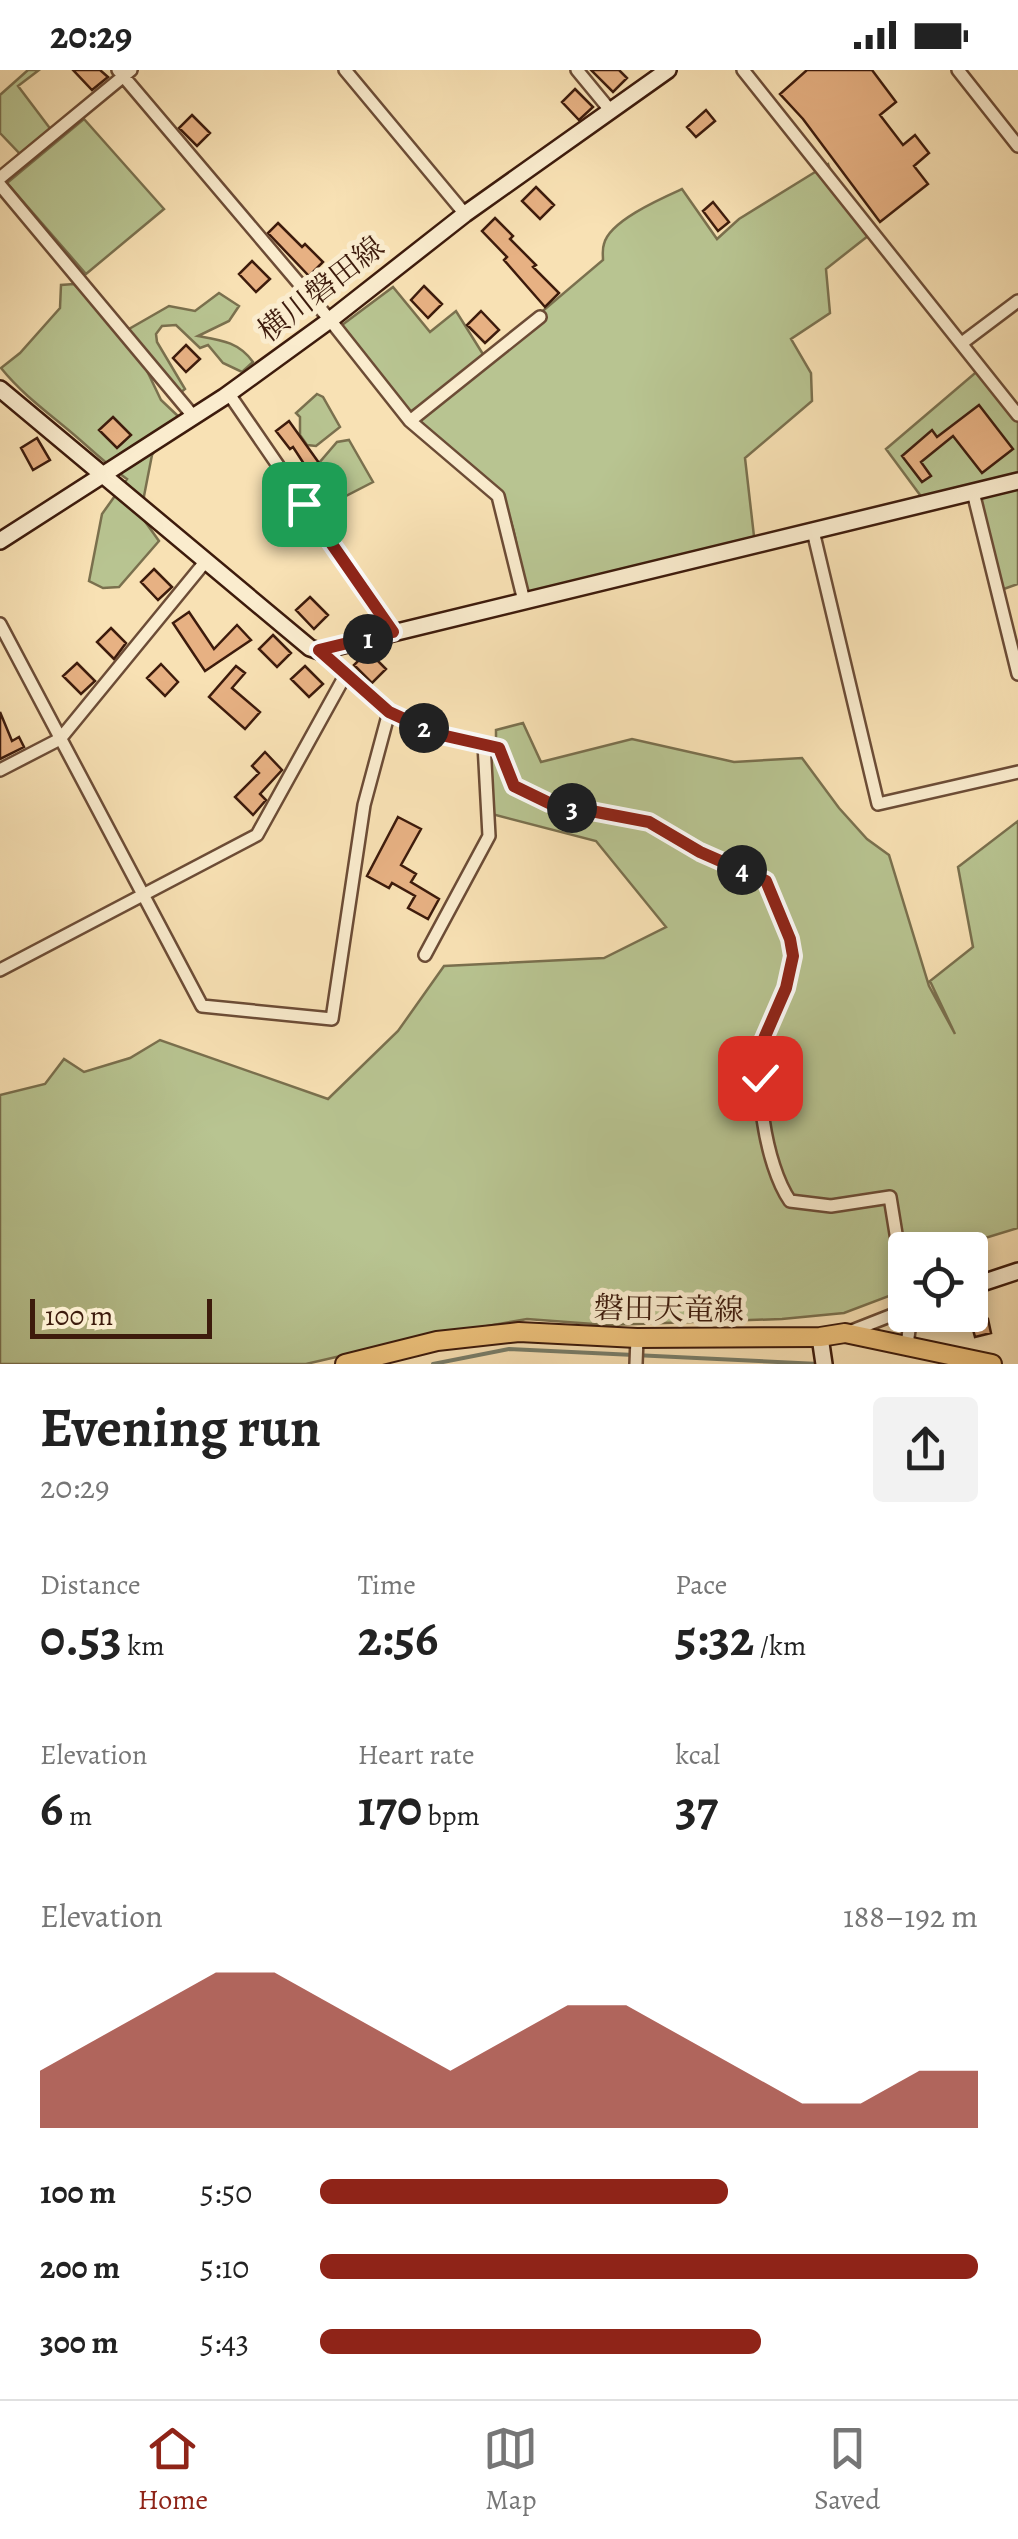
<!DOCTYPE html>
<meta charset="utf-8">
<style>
body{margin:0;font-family:Alegreya,"Noto Serif JP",serif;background:#f2f2f2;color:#222;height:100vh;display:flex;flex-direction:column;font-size:38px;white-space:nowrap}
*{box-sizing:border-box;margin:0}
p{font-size:32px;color:#767676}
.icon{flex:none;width:55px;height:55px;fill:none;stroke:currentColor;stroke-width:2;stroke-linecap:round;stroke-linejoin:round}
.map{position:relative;height:1294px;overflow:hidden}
.side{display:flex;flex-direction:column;background:#fff;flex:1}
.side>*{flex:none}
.buttons{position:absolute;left:888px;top:1162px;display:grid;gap:20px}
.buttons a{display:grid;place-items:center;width:100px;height:100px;border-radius:10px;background:#fff;box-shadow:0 5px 15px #0003;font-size:50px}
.scale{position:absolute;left:30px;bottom:25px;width:182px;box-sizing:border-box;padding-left:10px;border:5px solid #3d1b0c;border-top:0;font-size:28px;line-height:35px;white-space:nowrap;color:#3d1b0c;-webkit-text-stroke:8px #faecce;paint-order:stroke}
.pin{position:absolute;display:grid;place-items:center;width:85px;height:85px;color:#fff;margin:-42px;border-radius:20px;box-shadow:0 5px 15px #0006}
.km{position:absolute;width:50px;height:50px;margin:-25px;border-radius:50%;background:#222;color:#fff;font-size:28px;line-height:50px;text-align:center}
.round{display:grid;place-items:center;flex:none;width:105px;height:105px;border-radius:10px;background:#f2f2f2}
.headline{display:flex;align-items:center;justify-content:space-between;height:170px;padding:0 40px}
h1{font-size:55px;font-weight:700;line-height:75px}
.figures{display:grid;grid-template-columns:repeat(3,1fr);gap:15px;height:170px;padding:10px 40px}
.figures div{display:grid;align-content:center}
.figures b{font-size:50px;font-weight:700}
.figures small{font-size:28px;font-weight:400}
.figures p{font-size:28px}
.chart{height:280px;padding:20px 40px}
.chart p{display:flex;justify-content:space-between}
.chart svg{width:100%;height:180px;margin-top:10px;fill:#8f2418;opacity:.7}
ul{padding:0 40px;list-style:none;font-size:32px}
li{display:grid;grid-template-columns:160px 120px 1fr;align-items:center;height:75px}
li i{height:25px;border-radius:12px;background:#8f2418}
.status{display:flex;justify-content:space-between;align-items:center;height:70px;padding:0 50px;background:#fff;direction:ltr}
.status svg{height:28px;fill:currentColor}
.tabs{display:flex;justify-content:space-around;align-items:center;height:140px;border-top:2px solid #e0e0e0;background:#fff;font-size:28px;color:#767676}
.tabs a{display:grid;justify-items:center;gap:5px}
.tabs .active{color:#8f2418}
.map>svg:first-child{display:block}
.green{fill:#b8c491;stroke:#7a704e;stroke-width:2.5}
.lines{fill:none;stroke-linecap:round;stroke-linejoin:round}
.stream{stroke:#787d69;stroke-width:4}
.building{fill:#e7b183;stroke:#3d1b0c;stroke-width:2.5}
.street-casing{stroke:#6c4c36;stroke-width:16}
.secondary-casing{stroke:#3d1b0c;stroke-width:20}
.primary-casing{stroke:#3d1b0c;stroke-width:22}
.street{stroke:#faecce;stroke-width:11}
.secondary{stroke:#faecce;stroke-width:15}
.primary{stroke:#ecc07a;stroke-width:18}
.route-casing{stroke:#fff;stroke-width:20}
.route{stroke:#8f2418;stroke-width:12}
.labels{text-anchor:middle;stroke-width:10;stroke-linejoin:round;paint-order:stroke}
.street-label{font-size:30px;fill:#3d1b0c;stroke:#faecce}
</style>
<div class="status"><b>20:29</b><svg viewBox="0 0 49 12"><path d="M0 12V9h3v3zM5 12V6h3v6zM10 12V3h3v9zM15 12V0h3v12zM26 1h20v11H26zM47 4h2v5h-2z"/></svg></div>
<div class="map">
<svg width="1018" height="1294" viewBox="0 0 1018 1294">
<rect width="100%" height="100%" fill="#f8e1b4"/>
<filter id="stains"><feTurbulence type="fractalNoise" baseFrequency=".002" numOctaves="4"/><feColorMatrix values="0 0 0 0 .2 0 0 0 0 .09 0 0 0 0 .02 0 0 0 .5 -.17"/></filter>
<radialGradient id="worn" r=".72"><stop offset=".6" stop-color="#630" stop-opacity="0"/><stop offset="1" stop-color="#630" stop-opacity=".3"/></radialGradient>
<path class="green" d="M28 0H39L18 16 52 61 22 86 0 63V25Z
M84 49 164 139 86 204 7 113Z
M828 94 836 116 873 162 826 199 830 243 791 269 811 303 812 331 745 388 755 475 523 524C519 492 517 455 500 426 489 408 429 367 410 351L469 302 410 342 338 258 393 217 430 262 456 241 486 289 603 190C603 185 602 179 604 174 609 151 662 128 682 119L717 169 739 149Z
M74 214 129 269V259L169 236 195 241 219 223 239 236 229 251 198 266C221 270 239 272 253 292L242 302 223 293 208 275 200 278 176 255 162 256 156 264 157 272 185 319 180 323 137 280 161 330 179 347 152 385 144 426V450L159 471 119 517 103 518 89 511 102 444 127 409C107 395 91 379 72 363 47 342 22 324 1 298L20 283 60 238 61 215Z
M981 298 1018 345V514L998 521 973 423 926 433 886 379Z
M317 324 323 327 340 357 316 376 307 375 300 365V347L296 343Z
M349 370 373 412 338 430 319 393 337 372Z
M523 653 541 692 632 669 734 692 802 688 839 738 867 769 889 785 929 916 955 964 930 911 973 877 958 797 1018 751V1158L946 1180H905V1220L844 1243 782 1249 607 1255 527 1249 414 1269 306 1294H0V1025L45 1014 64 989 84 1002 130 988 160 970 328 1029 398 961 444 896 604 888 666 857 596 771 488 743 484 674 496 676V660Z"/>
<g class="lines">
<path class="stream" d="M433 1294 509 1279 819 1294"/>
</g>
<path class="building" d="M73 0H100L108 7 92 20Z
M591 0H619L627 8 613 22Z
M807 0H872L896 32 880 45 903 75 915 65 929 83 914 96 928 114 880 152 803 49 780 24Z
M575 19 593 37 579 50 562 32Z
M706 40 715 51 696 67 687 57Z
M192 45 210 63 197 76 179 58Z
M536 117 554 135 540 149 522 131Z
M713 132 729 152 718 161 703 141Z
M495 148 513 166 510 169 536 195 533 197 559 223 545 237 504 190 507 187 482 161Z
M278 153 302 177 305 174 323 192 309 206 268 163Z
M252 191 270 209 256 222 239 204Z
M424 216 442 234 428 248 411 230Z
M481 241 499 260 485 273 467 255Z
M186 275 200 289 186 302 173 288Z
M979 335 1013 379 982 403 953 366 921 392 931 406 922 412 902 386 932 360 937 367Z
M113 347 131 365 117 378 99 360Z
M289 351 319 393 308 400 293 377 290 379 276 361Z
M37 368 50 390 33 400 21 378Z
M316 408 329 428 317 435 304 416Z
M154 499 172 517 158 530 141 512Z
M310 527 328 545 314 559 296 540Z
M189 542 214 579 237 555 251 570 205 601 173 553Z
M111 558 126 573 114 589 97 572Z
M273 565 291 583 277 597 259 579Z
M368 581 386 599 372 613 354 595Z
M77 593 95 611 81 624 63 606Z
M161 594 178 612 165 626 147 608Z
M236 596 245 603 232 618 260 642 245 659 209 627Z
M305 596 323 614 309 627 291 609Z
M0 642 12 671 19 667 24 677 0 689Z
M265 682 282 700 260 724 266 730 253 745 235 727 259 703 252 696Z
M398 747 421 759 401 795 416 804 411 812 439 829 428 849 408 838 415 826 392 813 389 818 367 806Z
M988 1249 991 1263 975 1267 971 1252Z"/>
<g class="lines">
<defs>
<path id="street" d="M118 0 330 250 410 351 498 426 524 531
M345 0 465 144
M577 0 610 40
M743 0 1018 345
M958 0 1018 76
M0 108 131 0
M0 115 194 347
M962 273 1018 231
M229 324 393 563
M410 351 540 247
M973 422 1018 604
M813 461 878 734 1018 702
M0 554 202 936 332 949 364 735 389 642
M319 581 389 642 437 664 499 678 514 716 549 733 649 753 700 782 766 811C776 836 794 864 792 892 791 917 773 941 765 965 752 1007 765 1095 790 1131L831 1136 890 1127 905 1219
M0 700 60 669 205 492
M425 885 489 766 484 674
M0 900 257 765 346 604
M849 1262 905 1240
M907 1275 911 1245
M636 1294 637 1268"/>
<path id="secondary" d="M0 319 310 578 319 581 1018 411
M0 471 224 327 330 250 465 144 668 0
M970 1217 1018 1201
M820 1267 824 1294"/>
<path id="primary" d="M345 1294 437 1271 519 1262 637 1268 820 1267 845 1263 992 1294"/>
</defs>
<use href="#street" class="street-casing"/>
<use href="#secondary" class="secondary-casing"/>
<use href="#primary" class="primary-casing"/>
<use href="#street" class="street"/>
<use href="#secondary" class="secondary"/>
<use href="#primary" class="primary"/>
</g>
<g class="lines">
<defs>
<path id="route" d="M304 434 393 562 319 580 389 642 437 664 499 678 514 716 549 733 649 752 700 782 766 811 790 869 793 886 786 918 763 971 760 1008"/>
</defs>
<use href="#route" class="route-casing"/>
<use href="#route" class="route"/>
</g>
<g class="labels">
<g class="street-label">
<text transform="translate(321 219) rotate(-38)" y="10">横川磐田線</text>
<text transform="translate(669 1239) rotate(1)" y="10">磐田天竜線</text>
</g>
</g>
<rect width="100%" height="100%" filter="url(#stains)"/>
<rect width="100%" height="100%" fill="url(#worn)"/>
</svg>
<div class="buttons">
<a><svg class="icon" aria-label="locate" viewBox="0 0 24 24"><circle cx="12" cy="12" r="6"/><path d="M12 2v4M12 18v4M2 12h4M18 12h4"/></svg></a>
</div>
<div class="scale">100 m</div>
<div class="pin" style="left:304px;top:434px;background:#1e9e55"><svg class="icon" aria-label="arrive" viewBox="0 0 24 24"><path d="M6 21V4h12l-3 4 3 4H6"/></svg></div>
<div class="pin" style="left:760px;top:1008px;background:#d93025"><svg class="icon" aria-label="check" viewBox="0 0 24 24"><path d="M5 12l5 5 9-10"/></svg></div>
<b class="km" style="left:368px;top:569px">1</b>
<b class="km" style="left:424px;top:658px">2</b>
<b class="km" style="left:572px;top:738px">3</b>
<b class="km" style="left:742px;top:800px">4</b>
</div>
<section class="side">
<div class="headline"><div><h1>Evening run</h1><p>20:29</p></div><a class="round"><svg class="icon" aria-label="share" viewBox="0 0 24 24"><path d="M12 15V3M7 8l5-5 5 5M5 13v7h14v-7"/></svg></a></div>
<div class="figures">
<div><p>Distance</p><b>0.53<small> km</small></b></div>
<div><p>Time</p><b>2:56</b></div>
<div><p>Pace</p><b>5:32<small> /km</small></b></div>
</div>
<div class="figures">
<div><p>Elevation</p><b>6<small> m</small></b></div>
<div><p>Heart rate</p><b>170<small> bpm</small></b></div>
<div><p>kcal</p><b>37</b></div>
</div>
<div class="chart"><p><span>Elevation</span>188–192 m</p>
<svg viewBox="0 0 160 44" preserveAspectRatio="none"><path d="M0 44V30L10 22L20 14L30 6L40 6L50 14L60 22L70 30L80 22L90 14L100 14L110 22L120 30L130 38L140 38L150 30L160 30V44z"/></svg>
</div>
<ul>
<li><b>100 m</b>5:50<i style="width:62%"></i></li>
<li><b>200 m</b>5:10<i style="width:100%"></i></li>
<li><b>300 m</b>5:43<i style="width:67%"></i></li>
</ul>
</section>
<nav class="tabs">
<a class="active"><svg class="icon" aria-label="home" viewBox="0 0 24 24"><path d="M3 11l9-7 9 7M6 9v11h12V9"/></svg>Home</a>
<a><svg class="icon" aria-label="map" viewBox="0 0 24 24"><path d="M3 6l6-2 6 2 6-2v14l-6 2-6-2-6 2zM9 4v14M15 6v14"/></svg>Map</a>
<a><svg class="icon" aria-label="saved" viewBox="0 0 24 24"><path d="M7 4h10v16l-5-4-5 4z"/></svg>Saved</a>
</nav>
